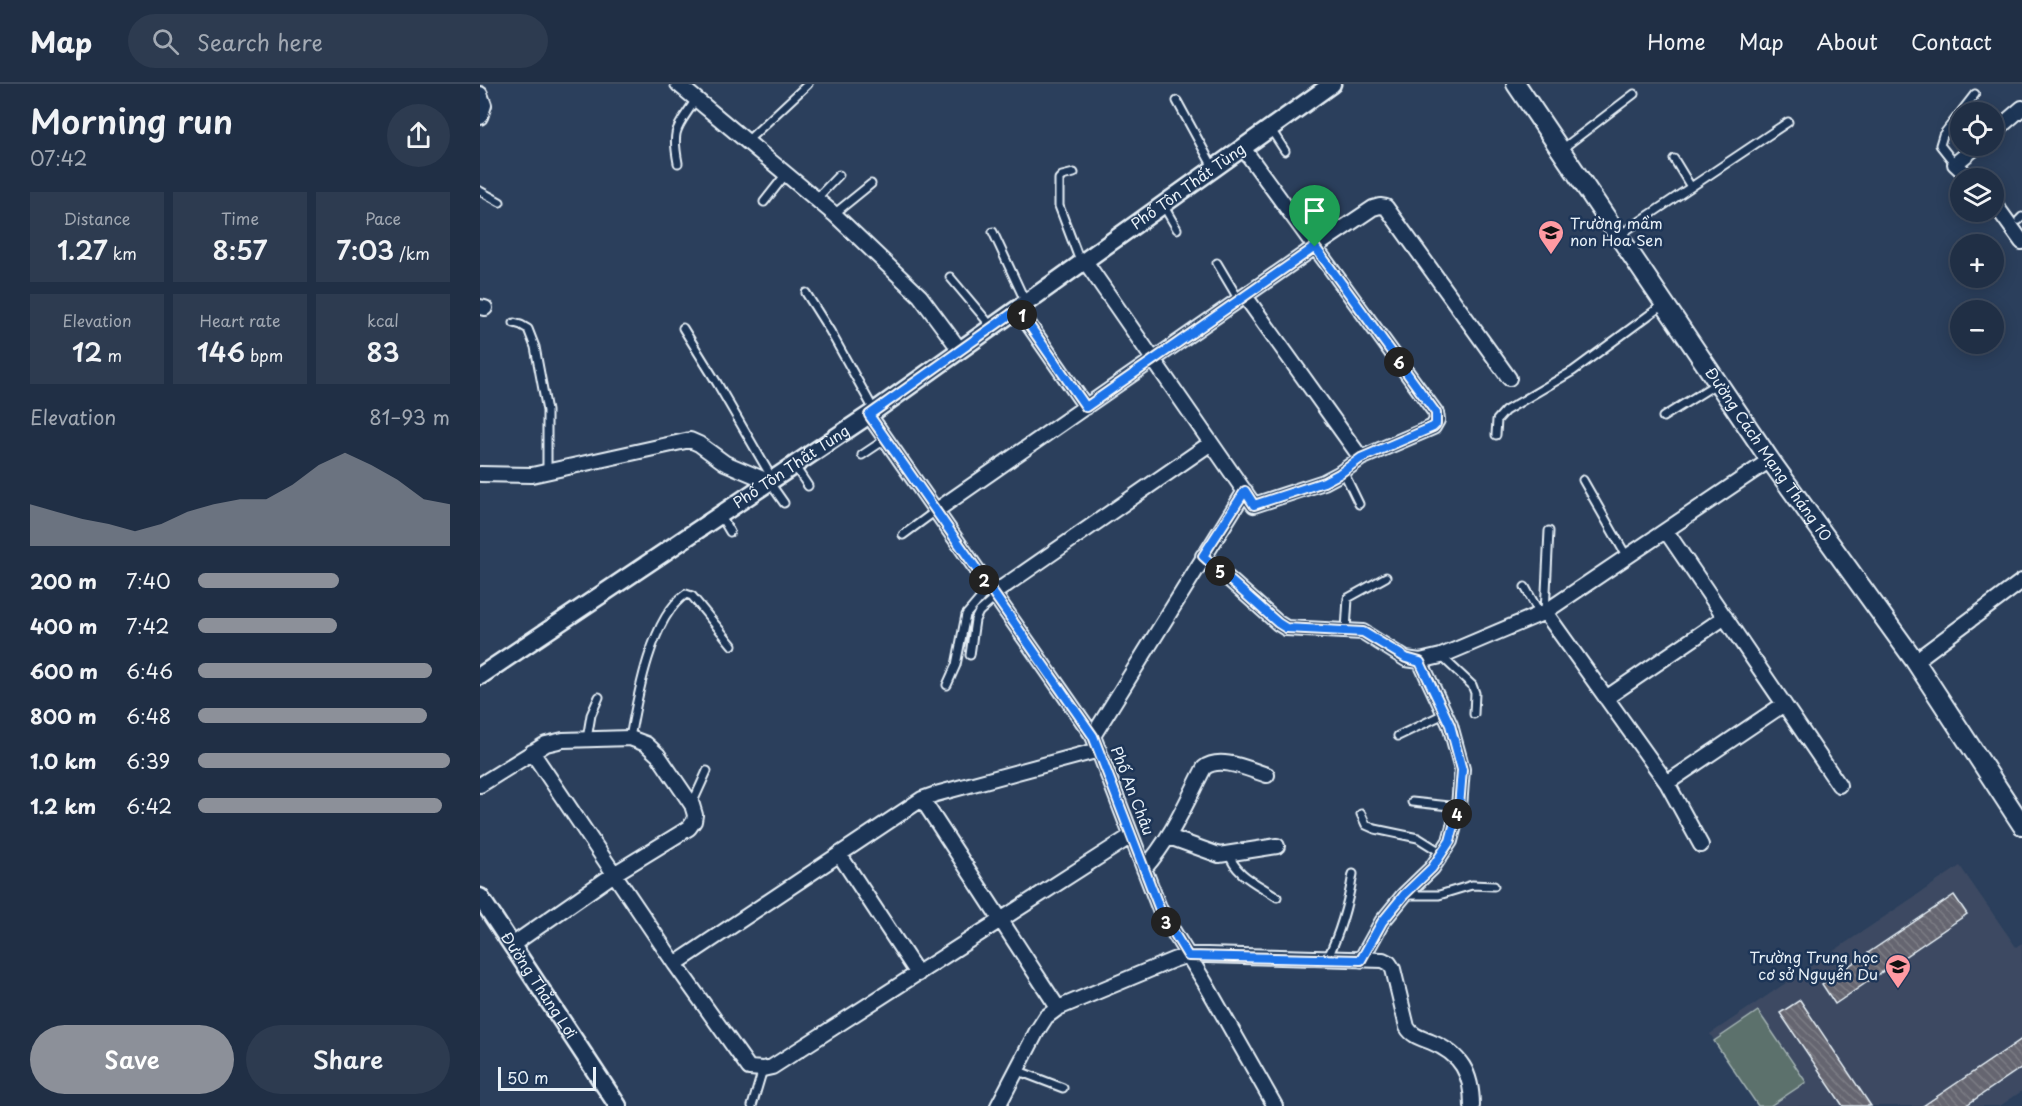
<!DOCTYPE html>
<meta charset="utf-8">
<style>
body{margin:0;font-family:"Playpen Sans",sans-serif;background:#2d3b50;color:#f1f3f6;height:100vh;display:flex;flex-direction:column;font-size:22px;white-space:nowrap}
*{box-sizing:border-box;margin:0}
p{font-size:20px;color:#a2a9b3}
.icon{flex:none;width:33px;height:33px;fill:none;stroke:currentColor;stroke-width:2;stroke-linecap:round;stroke-linejoin:round}
.map{position:relative;flex:1;overflow:hidden}
.panel{display:flex;flex-direction:column;background:#202f45;width:480px}
.panel>*{flex:none}
.fabs{position:absolute;left:1470px;top:18px;display:grid;gap:12px}
.fabs a{display:grid;place-items:center;width:54px;height:54px;border-radius:50%;background:#202f45;box-shadow:0 3px 15px #0003,0 0 0 2px #3d4a5e;font-size:30px}
.scale{position:absolute;left:18px;bottom:15px;width:98px;box-sizing:border-box;padding-left:6px;border:3px solid #e8f1f8;border-top:0;font-size:16px;line-height:21px;white-space:nowrap;color:#e8f1f8;-webkit-text-stroke:4px #1d3557;paint-order:stroke}
.pin{position:absolute;display:grid;place-items:center;width:51px;height:51px;color:#fff;margin:-62px -26px;border-radius:50% 50% 50% 0;rotate:-45deg;box-shadow:0 0 6px #0007}
.pin .icon{rotate:45deg}
.km{position:absolute;width:30px;height:30px;margin:-15px;border-radius:50%;background:#222;color:#fff;font-size:16px;line-height:30px;text-align:center}
.round{display:grid;place-items:center;flex:none;width:63px;height:63px;border-radius:32px;background:#2d3b50}
.overview{display:flex;align-items:center;justify-content:space-between;height:102px;padding:0 30px}
h1{font-size:33px;font-weight:600;line-height:45px}
.figures{display:grid;grid-template-columns:repeat(3,1fr);gap:9px;height:102px;padding:6px 30px}
.figures div{display:grid;align-content:center;border-radius:0px;background:#2d3b50;text-align:center}
.figures b{font-size:26px;font-weight:600}
.figures small{font-size:16px;font-weight:400}
.figures p{font-size:16px}
.chart{height:168px;padding:12px 30px}
.chart p{display:flex;justify-content:space-between}
.chart svg{width:100%;height:108px;margin-top:6px;fill:#8c9099;opacity:.7}
.button{display:flex;gap:12px;margin-top:auto;padding:12px 30px}
.button a{flex:1;height:69px;border-radius:36px;background:#8c9099;color:#fff;font-size:24px;font-weight:600;line-height:69px;text-align:center}
.button a+a{background:#2d3b50;color:#f1f3f6}
ul{padding:0 30px;list-style:none;font-size:20px}
li{display:grid;grid-template-columns:96px 72px 1fr;align-items:center;height:45px}
li i{height:15px;border-radius:8px;background:#8c9099}
header{display:flex;align-items:center;gap:36px;box-sizing:border-box;height:84px;padding:0 30px;background:#202f45;border-bottom:2px solid #3d4a5e}
header strong{font-size:28px}
nav{display:flex;gap:33px;margin-inline-start:auto;font-size:21px}
.search{width:420px;height:54px;background:#2d3b50;display:flex;align-items:center;gap:15px;box-sizing:border-box;padding:0 21px;border-radius:33px;color:#a2a9b3;font-size:22px}
main{display:flex;flex:1;min-height:0}
.map>svg:first-child{display:block}
.built{fill:#3c4a62}
.pitch{fill:#5c716c;stroke:#a2b1b2;stroke-width:1.5}
.building{fill:url(#building-back-hatch);stroke:#e8f1f8;stroke-width:1.5}
.lines{fill:none;stroke-linecap:round;stroke-linejoin:round}
.service-casing{stroke:#e8f1f8;stroke-width:11}
.minor-casing{stroke:#e8f1f8;stroke-width:18}
.tertiary-casing{stroke:#e8f1f8;stroke-width:21}
.secondary-casing{stroke:#e8f1f8;stroke-width:22}
.service{stroke:#1d3557;stroke-width:7}
.minor{stroke:#1d3557;stroke-width:14}
.tertiary{stroke:#1d3557;stroke-width:16}
.secondary{stroke:#1d3557;stroke-width:18}
.route-casing{stroke:#fff;stroke-width:12}
.route{stroke:#1a73e8;stroke-width:8}
.labels{text-anchor:middle;stroke-width:5;stroke-linejoin:round;paint-order:stroke}
.street-label{font-size:15px;fill:#e8f1f8;stroke:#1d3557}
.poi-label{font-size:15px;fill:#e8f1f8;stroke:#1d3557;text-anchor:start}
</style>
<header>
<strong>Map</strong>
<div class="search"><svg class="icon" aria-label="search" viewBox="0 0 24 24"><circle cx="10" cy="10" r="6"/><path d="M15 15l6 6"/></svg>Search here</div>
<nav><a>Home</a><a>Map</a><a>About</a><a>Contact</a></nav>
</header>
<main>
<section class="panel">
<div class="overview"><div><h1>Morning run</h1><p>07:42</p></div><a class="round"><svg class="icon" aria-label="share" viewBox="0 0 24 24"><path d="M12 15V3M7 8l5-5 5 5M5 13v7h14v-7"/></svg></a></div>
<div class="figures">
<div><p>Distance</p><b>1.27<small> km</small></b></div>
<div><p>Time</p><b>8:57</b></div>
<div><p>Pace</p><b>7:03<small> /km</small></b></div>
</div>
<div class="figures">
<div><p>Elevation</p><b>12<small> m</small></b></div>
<div><p>Heart rate</p><b>146<small> bpm</small></b></div>
<div><p>kcal</p><b>83</b></div>
</div>
<div class="chart"><p><span>Elevation</span>81–93 m</p>
<svg viewBox="0 0 160 44" preserveAspectRatio="none"><path d="M0 44V27L10 30L20 33L30 35L40 38L50 35L60 30L70 27L80 25L90 25L100 19L110 11L120 6L130 11L140 17L150 25L160 27V44z"/></svg>
</div>
<ul>
<li><b>200 m</b>7:40<i style="width:56%"></i></li>
<li><b>400 m</b>7:42<i style="width:55%"></i></li>
<li><b>600 m</b>6:46<i style="width:93%"></i></li>
<li><b>800 m</b>6:48<i style="width:91%"></i></li>
<li><b>1.0 km</b>6:39<i style="width:100%"></i></li>
<li><b>1.2 km</b>6:42<i style="width:97%"></i></li>
</ul>
<div class="button"><a>Save</a><a>Share</a></div>
</section>
<div class="map">
<svg width="1542" height="1022" viewBox="0 0 1542 1022">
<defs>
<pattern id="building-back-hatch" width="6" height="6" patternUnits="userSpaceOnUse" patternTransform="scale(1.5)"><rect width="6" height="6" fill="#65656f"/><path d="M-1 5l2 2M0 0l6 6M5-1l2 2" fill="none" stroke="#7b7c84"/></pattern>
</defs>
<rect width="100%" height="100%" fill="#2b3f5c"/>
<filter id="ink" filterUnits="userSpaceOnUse"><feTurbulence type="fractalNoise" baseFrequency=".0167" numOctaves="2"/><feDisplacementMap in="SourceGraphic" scale="12" xChannelSelector="R" yChannelSelector="G"/><feConvolveMatrix kernelMatrix="1 2 1 2 8 2 1 2 1" color-interpolation-filters="sRGB"/></filter>
<g filter="url(#ink)">
<path class="built" d="M1480 782 1536 863 1542 859V1007L1520 1022H1278L1230 950Z"/>
<path class="pitch" d="M1278 927 1326 998 1290 1022H1278L1234 957Z"/>
<path class="building" d="M1474 811 1487 830 1355 920 1342 900Z
M1320 916 1391 1022H1363L1300 929Z
M1542 955V983L1485 1022H1443Z"/>
<g class="lines">
<defs>
<path id="service" d="M697 17 733 83
M1481 28 1495 10
M790 44 805 67
M267 57 328 0
M1082 65 1154 10
M1194 75 1211 103
M198 79C191 43 198 44 216 15
M1475 80 1460 61 1463 51 1480 29
M594 89 582 92 579 95V122L601 180
M0 107 20 118
M336 115 359 91
M284 118 306 90
M683 121 697 145
M354 130 391 100
M1539 136 1542 133
M513 148 546 219
M1138 152 1308 38
M737 179 759 216
M470 193 512 243
M326 209 350 247 394 326
M34 239 41 241 48 245 55 263 67 327V388
M203 244 237 299 292 394
M1183 333 1236 300
M1016 351 1017 336 1025 327 1093 287 1184 220
M382 371 406 355
M314 381 328 402
M863 387 879 420
M1103 396 1147 473
M290 399 304 419
M240 431 250 448
M423 451 457 426
M1045 503 1060 530
M1065 528 1069 447
M866 546 868 514 906 493
M490 571 495 536 499 528 516 513
M961 572 992 601 995 609 994 630
M467 601 476 581 486 531 509 504
M918 652 964 630
M150 654C157 615 171 533 206 510L212 512 252 561
M107 655 111 631 119 613
M932 718 979 723
M212 720 227 687
M881 730 886 741 895 745 938 754 962 769
M749 769C754 791 780 801 797 813
M927 811H959L992 801 1014 802
M847 875C861 847 868 820 873 790
M536 986 583 1004
M272 1022 283 985"/>
<path id="minor" d="M198 0 354 130 440 212 480 266
M0 10 4 21 0 33
M1514 48 1542 24
M1490 94 1475 80 1497 62
M1514 119 1542 158
M605 177 774 421 844 398 859 390 881 374 953 343 957 336 956 329 763 64
M765 212 881 374
M0 223 5 224
M538 225 606 323
M389 331 613 652 680 826 724 897 795 1022
M0 390 52 391 210 356 219 360 245 379 290 398
M457 426 835 163 893 124 900 122 906 123 1029 294
M1186 447 1359 701
M723 472 798 539 806 544 883 548 926 575 940 577 961 572 1065 528 1290 376
M513 510 731 359
M1065 528 1187 699 1221 761
M1435 577 1542 497
M1126 614 1245 533
M613 652 765 407
M52 668 195 880 269 984 283 985 292 983 651 752
M1187 699 1304 620
M0 701 66 660 83 656 150 654 166 660 178 671 212 721 215 731 214 737 209 744 134 790 32 861
M442 715 578 924
M689 753 739 771 797 762
M359 770 438 890
M664 785C691 755 706 719 724 684 740 671 770 686 787 691
M881 876 902 838 924 811 952 784 970 757 979 723 982 685 970 641 940 577
M195 880 442 715 456 710 619 666
M518 1022 557 947 566 933 578 924 693 876 708 871H727L903 876 909 879 913 885 927 943C932 952 941 954 951 958 981 970 992 989 992 1022"/>
<g id="tertiary">
<path id="s1" d="M0 592 389 331 852 0"/>
<path id="s2" d="M0 813 138 1022"/>
</g>
<g id="secondary">
<path id="s3" d="M1036 0 1290 376 1435 577 1542 741"/>
</g>
</defs>
<use href="#service" class="service-casing"/>
<use href="#minor" class="minor-casing"/>
<use href="#tertiary" class="tertiary-casing"/>
<use href="#secondary" class="secondary-casing"/>
<use href="#service" class="service"/>
<use href="#minor" class="minor"/>
<use href="#tertiary" class="tertiary"/>
<use href="#secondary" class="secondary"/>
</g>
</g>
<g class="lines" filter="url(#ink)">
<defs>
<path id="route" d="M835 163 956 329V340L953 343 881 374 859 390 844 398 774 421 765 407 723 472 798 539 806 544 883 548 926 574 940 578 970 641 982 686 979 723 970 757 952 784 924 811 902 838 881 876 708 872 680 826 613 652 389 331 538 225 606 323Z"/>
</defs>
<use href="#route" class="route-casing"/>
<use href="#route" class="route"/>
</g>
<defs>
<symbol id="school-pin" viewBox="-11 -11 22 30"><path d="M0 17L-7.5 6A9.5 9.5 0 1 1 7.5 6Z" fill="#ff9aa2" stroke="#1d3557"/><path d="M0-5L7-2L0 1L-7-2ZM-4 1L0 2.5L4 1V4Q0 6-4 4Z" fill="#111"/></symbol>
</defs>
<g fill-rule="evenodd">
<use href="#school-pin" x="1056" y="134" width="30" height="40"/>
<use href="#school-pin" x="1403" y="868" width="30" height="40"/>
</g>
<g class="labels">
<g class="street-label">
<text dy="5" stroke="none"><textPath href="#s1" startOffset="861">Phố Tôn Thất Tùng</textPath></text>
<text dy="5" stroke="none"><textPath href="#s3" startOffset="448">Đường Cách Mạng Tháng 10</textPath></text>
<text dy="5" stroke="none"><textPath href="#s1" startOffset="375">Phố Tôn Thất Tùng</textPath></text>
<text transform="translate(652 707) rotate(69)" y="5">Phố An Châu</text>
<text dy="5" stroke="none"><textPath href="#s2" startOffset="106">Đường Thắng Lợi</textPath></text>
</g>
<g class="poi-label">
<text x="1090" y="145">Trường mầm<tspan x="1090" dy="17">non Hoa Sen</tspan></text>
<text x="1398" y="879" text-anchor="end">Trường Trung học<tspan x="1398" dy="17">cơ sở Nguyễn Du</tspan></text>
</g>
</g>
</svg>
<div class="fabs">
<a><svg class="icon" aria-label="locate" viewBox="0 0 24 24"><circle cx="12" cy="12" r="6"/><path d="M12 2v4M12 18v4M2 12h4M18 12h4"/></svg></a>
<a><svg class="icon" aria-label="layers" viewBox="0 0 24 24"><path d="M12 4l9 5-9 5-9-5zM3 14l9 5 9-5"/></svg></a>
<a>+</a>
<a>−</a>
</div>
<div class="scale">50 m</div>
<div class="pin" style="left:835px;top:163px;background:#1e9e55"><svg class="icon" aria-label="arrive" viewBox="0 0 24 24"><path d="M6 21V4h12l-3 4 3 4H6"/></svg></div>
<b class="km" style="left:542px;top:231px">1</b>
<b class="km" style="left:504px;top:496px">2</b>
<b class="km" style="left:686px;top:838px">3</b>
<b class="km" style="left:977px;top:730px">4</b>
<b class="km" style="left:740px;top:487px">5</b>
<b class="km" style="left:919px;top:278px">6</b>
</div>
</main>
